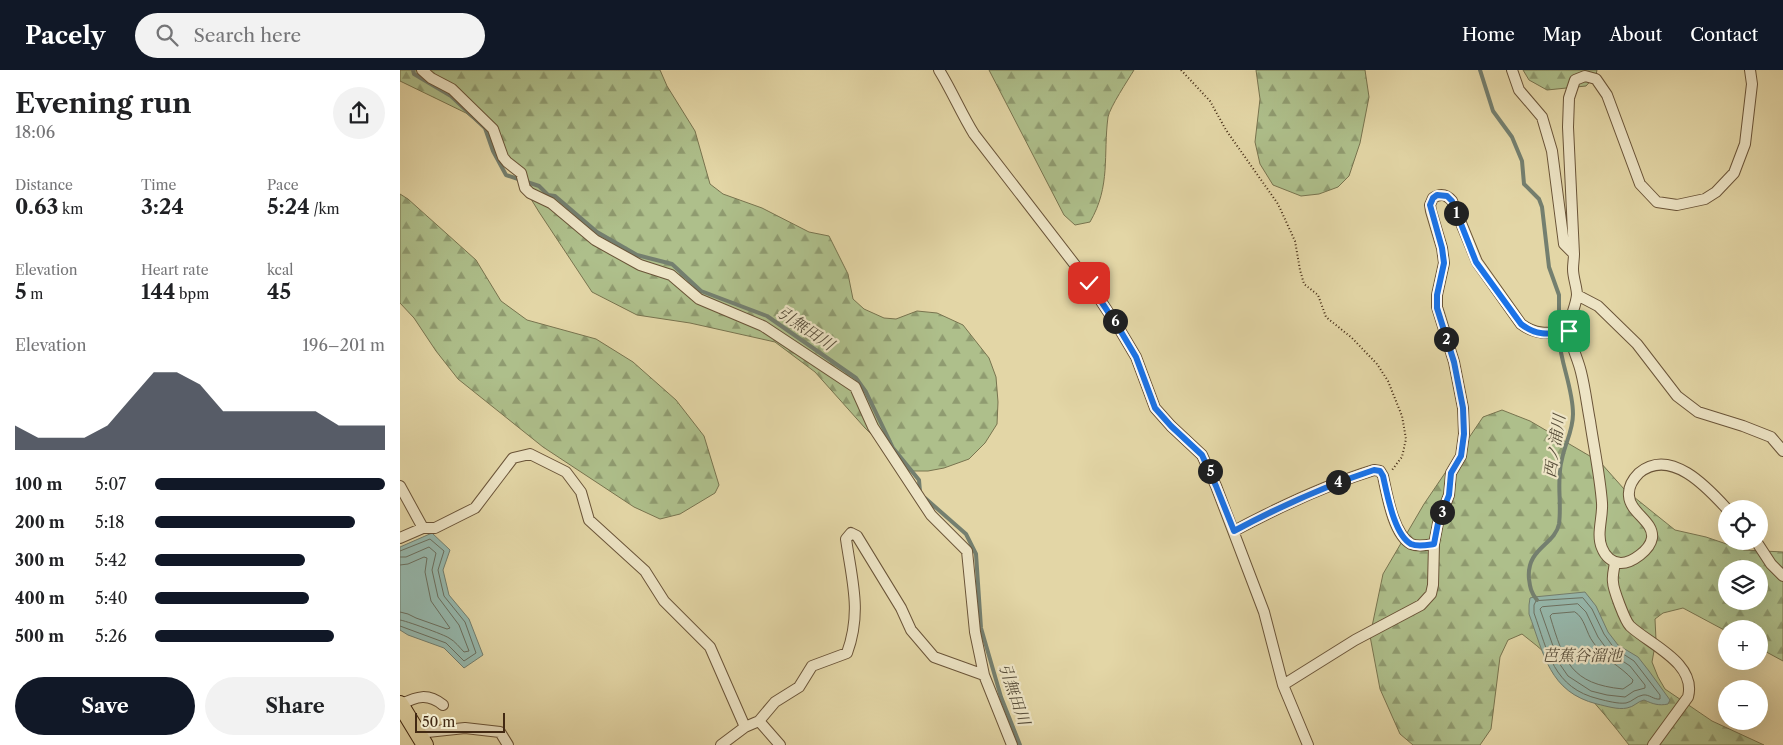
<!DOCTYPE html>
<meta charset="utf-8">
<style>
body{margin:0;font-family:"Libre Caslon Text","Noto Serif JP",serif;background:#f2f2f2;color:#202124;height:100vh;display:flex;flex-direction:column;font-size:19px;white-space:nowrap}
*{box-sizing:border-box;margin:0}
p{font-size:16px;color:#757577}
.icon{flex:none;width:28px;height:28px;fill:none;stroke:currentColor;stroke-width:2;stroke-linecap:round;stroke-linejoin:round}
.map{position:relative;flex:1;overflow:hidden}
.details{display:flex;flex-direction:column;background:#fff;width:400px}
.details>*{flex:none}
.buttons{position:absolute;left:1318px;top:430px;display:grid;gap:10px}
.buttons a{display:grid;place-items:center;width:50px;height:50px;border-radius:50%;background:#fff;box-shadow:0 5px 20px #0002;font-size:25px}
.scale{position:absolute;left:15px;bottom:12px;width:90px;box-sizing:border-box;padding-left:5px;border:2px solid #422913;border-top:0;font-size:14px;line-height:18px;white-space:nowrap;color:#422913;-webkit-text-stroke:4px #ede4c5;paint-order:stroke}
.pin{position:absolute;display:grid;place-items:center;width:42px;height:42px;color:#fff;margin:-21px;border-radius:10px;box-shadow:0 2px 8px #0006}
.km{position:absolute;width:25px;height:25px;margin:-12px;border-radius:50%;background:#222;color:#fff;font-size:14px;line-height:25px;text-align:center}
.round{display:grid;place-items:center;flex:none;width:52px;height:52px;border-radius:26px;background:#f2f2f2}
.overview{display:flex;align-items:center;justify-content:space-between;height:85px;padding:0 15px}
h1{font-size:28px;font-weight:700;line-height:38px}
.stats{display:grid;grid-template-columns:repeat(3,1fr);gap:8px;height:85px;padding:5px 15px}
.stats div{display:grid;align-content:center}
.stats b{font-size:21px;font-weight:700}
.stats small{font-size:14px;font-weight:400}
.stats p{font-size:14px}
.chart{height:140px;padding:10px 15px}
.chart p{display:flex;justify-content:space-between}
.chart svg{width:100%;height:90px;margin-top:5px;fill:#111827;opacity:.7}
.cta{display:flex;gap:10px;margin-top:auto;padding:10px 15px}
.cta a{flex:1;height:58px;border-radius:30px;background:#111827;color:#fff;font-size:20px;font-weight:700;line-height:58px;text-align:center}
.cta a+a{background:#f2f2f2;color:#202124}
ul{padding:0 15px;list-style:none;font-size:16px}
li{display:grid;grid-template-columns:80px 60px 1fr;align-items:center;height:38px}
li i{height:12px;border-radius:6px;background:#111827}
header{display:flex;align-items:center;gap:30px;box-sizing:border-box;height:70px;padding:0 25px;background:#111827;color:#fff}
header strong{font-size:24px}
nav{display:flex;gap:28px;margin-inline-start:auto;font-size:18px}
.search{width:350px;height:45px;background:#f2f2f2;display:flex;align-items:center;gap:12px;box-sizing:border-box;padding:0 18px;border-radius:28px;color:#757577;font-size:19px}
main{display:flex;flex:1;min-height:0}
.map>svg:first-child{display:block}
.forest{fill:url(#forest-firs);stroke:#78744f;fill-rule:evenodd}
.water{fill:#96b8ad;stroke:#747f6f}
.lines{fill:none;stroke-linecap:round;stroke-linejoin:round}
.shore{stroke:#6c7060;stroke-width:1}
.stream{stroke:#747f6f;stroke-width:4}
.street-casing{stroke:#6a5438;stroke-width:12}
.primary-casing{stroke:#422913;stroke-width:18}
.path{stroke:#422913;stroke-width:2;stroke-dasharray:1 2.5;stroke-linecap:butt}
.street{stroke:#ede4c5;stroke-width:10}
.primary{stroke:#e3d6a6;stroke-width:16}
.route-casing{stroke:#fff;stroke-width:10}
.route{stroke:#1a73e8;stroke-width:6}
.labels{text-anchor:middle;stroke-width:4.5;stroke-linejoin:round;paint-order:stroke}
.water-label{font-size:16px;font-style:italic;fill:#574d3a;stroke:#ede4c5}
</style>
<header>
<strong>Pacely</strong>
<div class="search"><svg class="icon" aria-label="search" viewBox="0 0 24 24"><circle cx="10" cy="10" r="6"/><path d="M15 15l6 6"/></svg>Search here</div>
<nav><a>Home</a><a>Map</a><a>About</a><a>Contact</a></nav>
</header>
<main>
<section class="details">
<div class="overview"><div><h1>Evening run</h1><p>18:06</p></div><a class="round"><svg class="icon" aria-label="share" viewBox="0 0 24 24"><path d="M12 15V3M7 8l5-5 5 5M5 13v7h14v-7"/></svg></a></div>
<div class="stats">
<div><p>Distance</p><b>0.63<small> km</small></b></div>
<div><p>Time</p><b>3:24</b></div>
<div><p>Pace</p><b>5:24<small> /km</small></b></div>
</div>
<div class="stats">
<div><p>Elevation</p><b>5<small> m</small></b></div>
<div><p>Heart rate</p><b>144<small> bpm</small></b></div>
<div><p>kcal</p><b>45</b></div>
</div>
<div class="chart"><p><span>Elevation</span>196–201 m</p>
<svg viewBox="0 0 160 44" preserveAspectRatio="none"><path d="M0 44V32L10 38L20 38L30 38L40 32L50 19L60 6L70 6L80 12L90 25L100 25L110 25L120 25L130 25L140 32L150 32L160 32V44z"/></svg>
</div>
<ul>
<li><b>100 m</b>5:07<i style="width:100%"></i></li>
<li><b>200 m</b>5:18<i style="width:87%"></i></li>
<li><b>300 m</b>5:42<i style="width:65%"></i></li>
<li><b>400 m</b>5:40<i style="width:67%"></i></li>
<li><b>500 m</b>5:26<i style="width:78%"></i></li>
</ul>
<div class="cta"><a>Save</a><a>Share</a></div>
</section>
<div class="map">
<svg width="1383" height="675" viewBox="0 0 1383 675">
<defs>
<pattern id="forest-firs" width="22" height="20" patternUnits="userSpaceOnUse" patternTransform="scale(1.25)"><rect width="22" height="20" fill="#aebf8b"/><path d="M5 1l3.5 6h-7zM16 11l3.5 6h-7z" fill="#8f9b70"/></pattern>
</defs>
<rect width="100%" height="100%" fill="#e3d6a6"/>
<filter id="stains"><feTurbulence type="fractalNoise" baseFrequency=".004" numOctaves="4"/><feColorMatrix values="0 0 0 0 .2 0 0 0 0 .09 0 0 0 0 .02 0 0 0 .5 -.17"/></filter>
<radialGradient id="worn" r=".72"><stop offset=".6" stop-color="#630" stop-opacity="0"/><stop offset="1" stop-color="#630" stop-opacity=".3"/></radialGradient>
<path class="forest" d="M0 0H260L267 16 295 61 310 114 323 124 362 138 409 162 429 166 448 204 453 229 464 239 484 248 496 249 517 241 537 243 563 255 589 288 596 307 598 332 597 354 585 373 569 389 544 398 528 401H509L465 358 415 302 375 272 290 253 237 245 192 222 139 142 91 64 66 43 0 11Z
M589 0H734C728 10 710 37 708 47 703 85 711 116 690 152L675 155 664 145Z
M856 0H965L969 27 960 73 949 106 938 117 919 124 901 126 873 115 860 94 855 72 860 29Z
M1123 0H1197L1196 5 1186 16 1147 20 1129 10Z
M0 124 8 129 76 190 101 231 127 250 196 269 233 292 276 330 304 366 319 415 315 423 280 444 260 449 234 437 143 377 58 309 36 281 14 248 0 233Z
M1102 340 1130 351 1200 392 1224 419 1275 460 1306 467 1344 480 1383 482V591L1359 578V559H1326V561L1283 538 1263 543 1255 549 1256 570 1252 592 1258 607 1265 619 1312 651 1364 675H1229C1199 636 1162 594 1122 564L1108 570 1100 587 1091 659 1080 675H1013L1000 664 980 619 970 566 983 504 1024 434 1083 347ZM1326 499H1359V531H1326Z"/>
<path class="water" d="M32 463 50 480 43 500 49 525 69 549 83 585 64 598 44 578 8 565 0 560V477Z
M1185 522 1196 536 1208 562 1218 575 1238 587 1249 601 1270 630 1268 634C1259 636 1253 634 1244 630 1238 631 1234 637 1227 638 1218 640 1206 636 1197 634 1149 622 1144 584 1129 544V535L1130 528 1134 527Z"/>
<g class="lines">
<path class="shore" d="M0 481 30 469 44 481 38 500 44 526 65 552 76 583 64 591 46 573 0 556
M0 487H6L29 477 36 483 32 500 38 527 59 555 69 581 64 582C60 578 55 571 49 568 45 565 4 550 0 550
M0 495 8 494 24 487 27 488 25 502 31 531 50 558 47 559 16 548 8 544 0 542
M1183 528 1192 539 1204 564 1214 578 1234 591 1260 625V629C1254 630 1249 624 1243 625 1236 626 1232 632 1226 633 1218 634 1207 631 1199 629 1153 618 1148 582 1134 543V535L1136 531Z
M1178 534 1186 542 1198 567 1209 582 1230 596 1245 615V618L1234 621 1225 627 1207 625 1191 621 1168 606 1159 593 1140 539 1142 537Z
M1175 542C1185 548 1186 563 1193 572 1205 591 1220 595 1233 610L1232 613 1223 619C1171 614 1164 592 1150 546L1152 544Z"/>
<path class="stream" d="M13 0 14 4 51 26 85 58 93 81 106 105 139 116 148 125 155 126 197 162 237 185 272 194 301 221 367 246 456 308 466 322 493 378 519 410 520 422
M1080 0 1093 41 1112 67 1122 91 1124 114 1139 129 1142 137 1149 197 1159 225V255
M525 428 566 464 576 484 581 558 601 627 620 675
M1137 530C1131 523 1130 517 1129 509 1126 478 1155 475 1159 454 1162 432 1156 410 1162 389 1165 373 1173 361 1173 344 1173 319 1161 294 1159 269"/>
<defs>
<path id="street" d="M22 0 31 8 52 19 93 59 103 87 107 92 121 103 125 118 130 123 151 133 195 170 240 195 271 205 299 229 363 256 455 317 473 357 531 445 567 481 575 562 584 605 612 675
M539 0C552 21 561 43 574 64L689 213 720 260 736 287 755 338 771 356 802 385 816 416 864 542 883 615 908 675
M1112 0 1119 20 1142 47 1152 81 1164 174 1174 184
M1177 225 1198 236 1237 274 1277 326 1298 342 1343 356 1371 367 1383 381
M0 416 23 458
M1327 439C1307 417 1270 377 1239 403 1233 409 1228 417 1229 426 1230 443 1254 451 1252 468 1250 480 1232 493 1221 493 1212 493 1205 486 1202 478 1196 464 1203 448 1202 433 1200 406 1194 378 1190 351 1187 335 1185 318 1181 302 1178 289 1171 276 1169 262 1168 250 1176 237 1177 225 1177 217 1173 208 1173 199 1173 194 1174 189 1174 184L1168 57 1169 28 1175 10 1185 6 1196 9 1207 25 1240 114 1257 132 1277 135 1305 129 1316 122 1334 103 1345 74 1352 14 1350 0
M834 461C879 437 925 415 974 400L980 401 983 406C987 424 993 464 1011 474 1018 477 1027 475 1034 474
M0 468 23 458H35L75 438 113 388 130 384 166 402 181 422 189 450 245 501 264 531 310 577 345 657 321 675
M1356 471 1371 494 1383 506
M1215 493C1214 499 1212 506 1213 512 1213 519 1225 551 1230 556 1249 574 1297 593 1288 627L1253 675
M883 615 955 570 1021 535 1031 524 1033 515 1034 474 1038 453 1049 425 1051 403 1061 386 1064 364 1063 338 1054 292 1037 237V225L1044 193 1042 178 1031 141 1030 135 1033 128C1041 123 1046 124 1052 131L1077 192 1121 254C1137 266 1150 263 1169 261
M0 635C17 626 28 623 43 635
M359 651 380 675
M345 657 359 651 375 632 399 617 412 596 447 583C462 542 452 511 446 469L451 463 457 466 501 538 511 560 534 587 584 605
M18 663 65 658 100 662 108 675"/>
<path id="primary" d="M0 634 25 675"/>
</defs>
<use href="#street" class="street-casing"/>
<use href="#primary" class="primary-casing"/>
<path class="path" d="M781 0 810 31 826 60 878 134 895 171 900 200 904 214 918 225 926 247 952 268 977 294 988 311 1002 346 1006 369 1002 387 992 400"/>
<use href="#street" class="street"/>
<use href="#primary" class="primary"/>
</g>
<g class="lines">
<defs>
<path id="route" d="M689 213 720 260 736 287 755 338 771 356 802 385 816 416 834 461C879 437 925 416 974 400L980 401 983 406C987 423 994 465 1011 474 1018 477 1027 475 1034 474L1038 453 1049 425 1051 403 1061 386 1064 364 1063 338 1054 292 1037 238V225L1044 193 1042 178 1030 135 1033 128 1037 125 1047 126 1052 131 1076 192 1121 254C1138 267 1149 264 1169 261"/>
</defs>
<use href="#route" class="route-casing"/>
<use href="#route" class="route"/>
</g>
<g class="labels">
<g class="water-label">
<text transform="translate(406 258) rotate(34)" y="6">引無田川</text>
<text transform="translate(1154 376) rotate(-81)" y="6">西ノ浦川</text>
<text x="1182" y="591">芭蕉谷溜池</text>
<text transform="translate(615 624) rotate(71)" y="6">引無田川</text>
</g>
</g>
<rect width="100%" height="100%" filter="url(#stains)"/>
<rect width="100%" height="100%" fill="url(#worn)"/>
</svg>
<div class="buttons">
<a><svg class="icon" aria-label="locate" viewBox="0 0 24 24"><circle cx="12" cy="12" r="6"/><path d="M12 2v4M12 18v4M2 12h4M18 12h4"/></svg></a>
<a><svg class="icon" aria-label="layers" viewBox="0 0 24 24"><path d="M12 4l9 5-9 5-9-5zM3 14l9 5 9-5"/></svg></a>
<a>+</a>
<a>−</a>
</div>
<div class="scale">50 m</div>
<div class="pin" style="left:1169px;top:261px;background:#1e9e55"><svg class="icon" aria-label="arrive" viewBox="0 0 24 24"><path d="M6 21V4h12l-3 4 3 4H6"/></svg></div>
<div class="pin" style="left:689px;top:213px;background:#d93025"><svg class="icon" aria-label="check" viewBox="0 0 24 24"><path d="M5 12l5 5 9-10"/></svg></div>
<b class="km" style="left:1056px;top:143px">1</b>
<b class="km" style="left:1046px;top:269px">2</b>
<b class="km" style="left:1042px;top:442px">3</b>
<b class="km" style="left:938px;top:412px">4</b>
<b class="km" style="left:810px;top:401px">5</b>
<b class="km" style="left:715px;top:251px">6</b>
</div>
</main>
